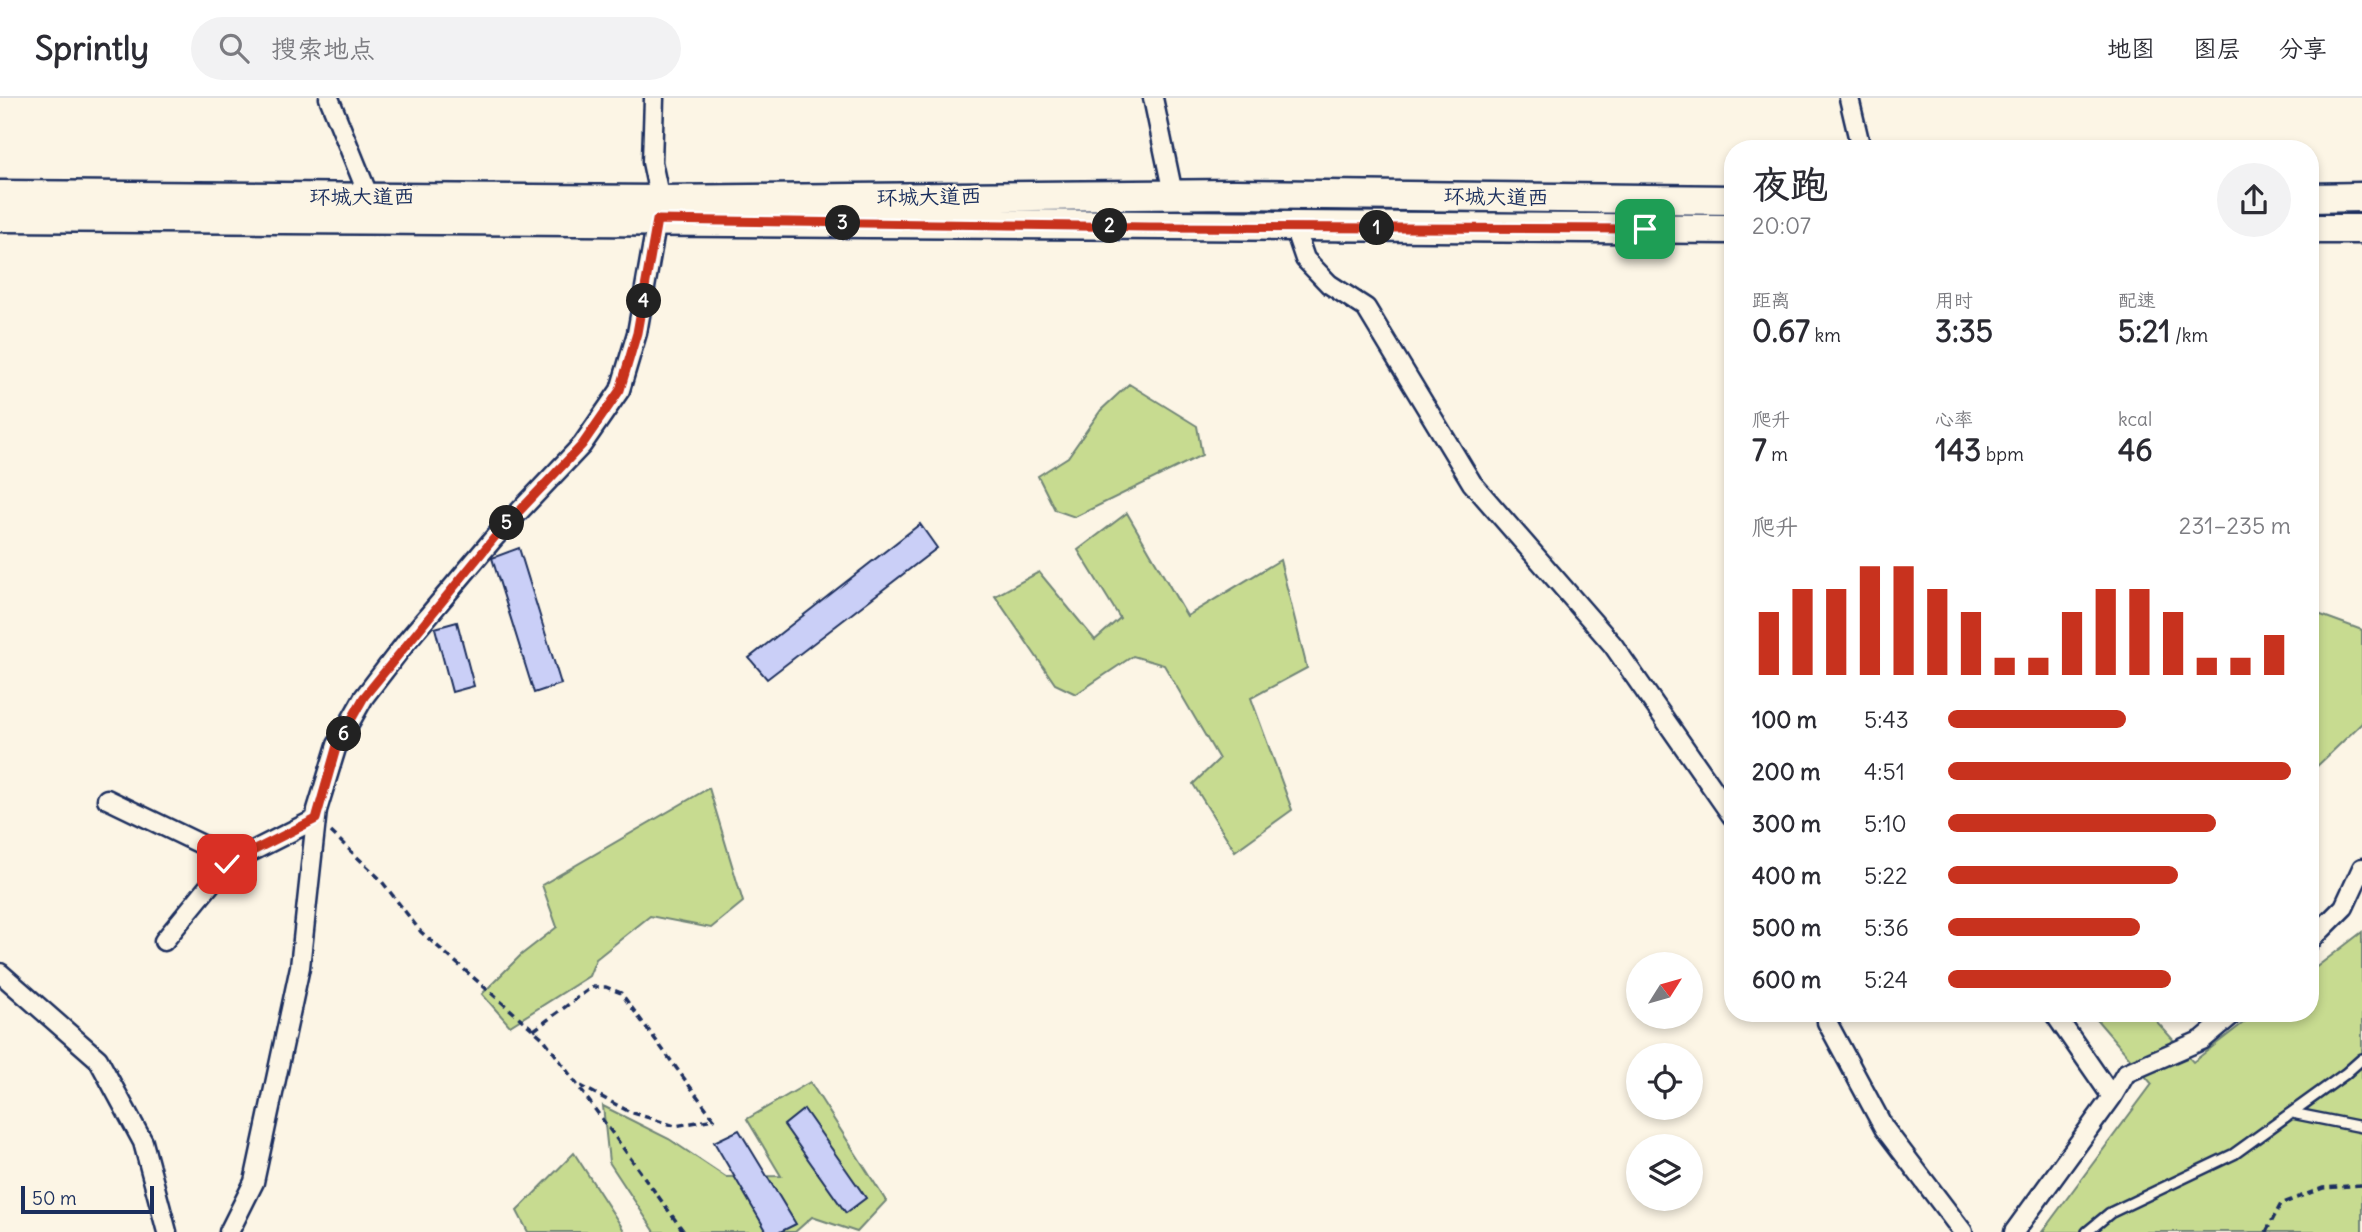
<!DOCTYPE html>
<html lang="zh">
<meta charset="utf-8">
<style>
body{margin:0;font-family:Delius,"LXGW WenKai TC",sans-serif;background:#f2f2f3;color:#2b2b33;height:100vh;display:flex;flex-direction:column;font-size:26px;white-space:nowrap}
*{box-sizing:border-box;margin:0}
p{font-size:23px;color:#7c7c81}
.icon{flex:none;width:38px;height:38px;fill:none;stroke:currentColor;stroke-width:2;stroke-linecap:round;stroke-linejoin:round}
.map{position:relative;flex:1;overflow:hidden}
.details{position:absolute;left:1724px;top:42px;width:595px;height:882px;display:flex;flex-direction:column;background:#fff;border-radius:28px;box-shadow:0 4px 10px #0003}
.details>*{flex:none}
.needle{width:46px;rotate:53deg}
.controls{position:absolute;left:1626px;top:854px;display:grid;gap:14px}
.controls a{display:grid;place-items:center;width:77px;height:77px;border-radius:50%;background:#fff;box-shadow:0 4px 10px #0003;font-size:35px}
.scale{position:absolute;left:21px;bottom:18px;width:133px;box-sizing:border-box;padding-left:7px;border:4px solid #1b2f5e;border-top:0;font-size:19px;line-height:24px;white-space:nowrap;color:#1b2f5e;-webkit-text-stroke:5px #fcf5e5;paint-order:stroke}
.pin{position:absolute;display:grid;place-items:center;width:60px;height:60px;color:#fff;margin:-30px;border-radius:14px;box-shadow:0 4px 10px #0006}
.km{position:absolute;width:35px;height:35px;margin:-18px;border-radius:50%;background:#222;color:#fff;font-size:19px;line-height:35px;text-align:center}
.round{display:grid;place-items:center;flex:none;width:74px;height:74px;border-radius:37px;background:#f2f2f3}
.overview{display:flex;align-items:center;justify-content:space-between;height:119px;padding:0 28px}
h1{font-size:38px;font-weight:700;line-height:52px}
.stats{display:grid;grid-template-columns:repeat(3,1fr);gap:10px;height:119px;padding:7px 28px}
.stats div{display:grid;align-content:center}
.stats b{font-size:30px;font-weight:700}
.stats small{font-size:19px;font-weight:400}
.stats p{font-size:19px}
.chart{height:196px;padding:14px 28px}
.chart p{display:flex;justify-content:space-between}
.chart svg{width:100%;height:126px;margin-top:7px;stroke:#c8321e;stroke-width:6}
ul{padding:0 28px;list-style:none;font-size:23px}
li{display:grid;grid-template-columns:112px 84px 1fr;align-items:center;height:52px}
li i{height:18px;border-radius:9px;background:#c8321e}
header{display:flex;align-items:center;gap:42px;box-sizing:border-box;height:98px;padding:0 35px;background:#fff;border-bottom:2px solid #e1e1e2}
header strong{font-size:33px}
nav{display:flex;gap:38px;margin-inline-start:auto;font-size:24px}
.search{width:490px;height:63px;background:#f2f2f3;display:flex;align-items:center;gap:18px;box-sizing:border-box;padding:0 24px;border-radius:38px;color:#7c7c81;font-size:26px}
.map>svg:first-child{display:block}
.green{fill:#c7db90;stroke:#718577;stroke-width:2}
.building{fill:#cacff7;stroke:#1b2f5e;stroke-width:2}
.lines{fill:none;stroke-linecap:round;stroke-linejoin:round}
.lane-casing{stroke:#1b2f5e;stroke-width:14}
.street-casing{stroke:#1b2f5e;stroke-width:23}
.primary-casing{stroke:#1b2f5e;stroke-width:33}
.path{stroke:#1b2f5e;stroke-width:3.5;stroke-dasharray:7 5;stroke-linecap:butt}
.lane{stroke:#fcf5e5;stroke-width:9}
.street{stroke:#fcf5e5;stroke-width:18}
.primary{stroke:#fcf5e5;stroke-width:28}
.route-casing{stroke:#fff;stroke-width:14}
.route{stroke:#c8321e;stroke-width:9}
.labels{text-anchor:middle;stroke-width:5;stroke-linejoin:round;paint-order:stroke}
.street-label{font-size:21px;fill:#1b2f5e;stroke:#fcf5e5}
</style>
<header>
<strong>Sprintly</strong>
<div class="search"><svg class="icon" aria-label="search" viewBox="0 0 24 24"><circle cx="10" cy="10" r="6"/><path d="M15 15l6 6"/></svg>搜索地点</div>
<nav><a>地图</a><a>图层</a><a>分享</a></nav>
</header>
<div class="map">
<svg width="2362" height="1134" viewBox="0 0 2362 1134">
<rect width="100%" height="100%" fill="#fcf5e5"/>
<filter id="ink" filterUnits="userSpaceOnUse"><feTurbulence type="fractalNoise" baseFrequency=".0143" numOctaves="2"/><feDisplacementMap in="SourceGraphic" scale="14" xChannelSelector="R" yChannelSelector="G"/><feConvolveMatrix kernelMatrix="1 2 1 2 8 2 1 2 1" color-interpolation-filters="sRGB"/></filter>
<g filter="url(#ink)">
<path class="green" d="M1129 286 1197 328 1202 357 1075 419 1055 412 1038 378 1068 359 1101 312Z
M1127 415 1187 518 1280 462 1307 570 1251 600 1292 712 1235 753 1193 686 1219 661 1164 567 1133 558 1076 596 1055 586 995 498 1039 474 1095 542 1120 520 1078 452Z
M2310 513 2362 532V625L2310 675Z
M709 690 743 804 711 830 650 818 596 861 589 878 510 928 482 896 521 857 557 829 542 787Z
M2362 834V1134H2042L2152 986 2091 915H2149L2193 964 2256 915H2310V874Z
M810 984 886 1103 857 1134 812 1119 795 1134H655L609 1064 603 1008 669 1041 726 1079 781 1078 747 1021Z
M574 1055 625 1134H528L517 1113Z"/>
<path class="building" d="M920 426 937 450 767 581 749 560Z
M519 450 561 586 534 595 492 460Z
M457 524 474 588 452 594 435 530Z
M804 1011 866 1100 846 1115 784 1027Z
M739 1032 796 1126 780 1134H767L714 1044Z"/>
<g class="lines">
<defs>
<path id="lane" d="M2292 1015 2362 1029
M2087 1134 2110 1115 2234 1056 2345 976 2362 961"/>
<path id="street" d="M329 0 369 99V108
M654 0 652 64 660 102
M1153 0 1171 86 1177 97
M1849 0 1861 51
M1294 129 1305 161 1329 186 1366 210 1472 385 1613 547 1732 718
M107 701 234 762
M164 843 227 766 316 721
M2310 843 2344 809 2362 770
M0 875 98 961 143 1044 167 1134
M1827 915V924L1884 1030 1963 1134
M2112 999 2126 975 2202 942 2234 915
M229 1134 254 1084 300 869 317 712 337 647 364 599 407 543 494 440 582 347 620 292 637 235 657 122
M2014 1134 2112 999 2054 915"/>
<path id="primary" d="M0 97 660 102 1234 96 1732 102
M2310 100 2362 99
M0 119C578 121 1155 129 1732 131
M2310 131H2362"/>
</defs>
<use href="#lane" class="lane-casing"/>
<use href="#street" class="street-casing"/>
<use href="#primary" class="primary-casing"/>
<path class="path" d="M331 734 380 781 421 834 544 941 684 1134
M534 932 592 889H606L621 895 714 1021 675 1028 630 1014 581 988
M2266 1134 2281 1106 2323 1090 2362 1087"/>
<use href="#lane" class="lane"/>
<use href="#street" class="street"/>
<use href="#primary" class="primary"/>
</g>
</g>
<g class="lines" filter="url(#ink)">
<defs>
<path id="route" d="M227 766 316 721 337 647 364 599 494 440 582 347 620 292 637 235 657 122 1148 129 1645 131"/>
</defs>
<use href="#route" class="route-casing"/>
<use href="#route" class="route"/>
</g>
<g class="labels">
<g class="street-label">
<text x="362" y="106">环城大道西</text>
<text transform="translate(929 99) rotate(-1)" y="7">环城大道西</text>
<text transform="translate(1496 99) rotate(1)" y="7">环城大道西</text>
</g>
</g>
</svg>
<div class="controls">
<a><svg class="needle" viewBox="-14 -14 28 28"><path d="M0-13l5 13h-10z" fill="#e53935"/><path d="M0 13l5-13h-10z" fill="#7c7c81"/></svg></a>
<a><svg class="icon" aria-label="locate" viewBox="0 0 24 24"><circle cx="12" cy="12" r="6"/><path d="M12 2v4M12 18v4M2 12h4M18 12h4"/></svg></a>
<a><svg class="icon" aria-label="layers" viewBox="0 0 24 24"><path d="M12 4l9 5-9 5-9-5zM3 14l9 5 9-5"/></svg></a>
</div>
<div class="scale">50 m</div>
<div class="pin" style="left:1645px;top:131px;background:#1e9e55"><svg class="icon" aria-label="arrive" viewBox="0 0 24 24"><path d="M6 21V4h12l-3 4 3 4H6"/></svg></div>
<div class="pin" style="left:227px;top:766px;background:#d93025"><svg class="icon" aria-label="check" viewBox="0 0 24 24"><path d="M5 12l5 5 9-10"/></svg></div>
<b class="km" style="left:1377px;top:130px">1</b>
<b class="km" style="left:1110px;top:128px">2</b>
<b class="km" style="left:843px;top:125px">3</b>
<b class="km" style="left:644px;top:203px">4</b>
<b class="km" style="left:507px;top:425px">5</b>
<b class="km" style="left:344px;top:636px">6</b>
<section class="details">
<div class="overview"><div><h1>夜跑</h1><p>20:07</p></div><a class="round"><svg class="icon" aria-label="share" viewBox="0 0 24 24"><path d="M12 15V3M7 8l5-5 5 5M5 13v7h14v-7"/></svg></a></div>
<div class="stats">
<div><p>距离</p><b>0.67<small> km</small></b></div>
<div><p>用时</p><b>3:35</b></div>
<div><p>配速</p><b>5:21<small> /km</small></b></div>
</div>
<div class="stats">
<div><p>爬升</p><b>7<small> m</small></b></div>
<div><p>心率</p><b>143<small> bpm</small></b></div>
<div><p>kcal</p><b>46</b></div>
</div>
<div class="chart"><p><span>爬升</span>231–235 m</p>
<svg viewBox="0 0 160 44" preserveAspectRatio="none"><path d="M5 44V22M15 44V14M25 44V14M35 44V6M45 44V6M55 44V14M65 44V22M75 44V38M85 44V38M95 44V22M105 44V14M115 44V14M125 44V22M135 44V38M145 44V38M155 44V30"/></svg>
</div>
<ul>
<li><b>100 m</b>5:43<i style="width:52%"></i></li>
<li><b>200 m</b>4:51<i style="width:100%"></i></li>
<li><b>300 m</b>5:10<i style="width:78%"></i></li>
<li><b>400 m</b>5:22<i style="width:67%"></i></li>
<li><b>500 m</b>5:36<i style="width:56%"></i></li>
<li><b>600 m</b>5:24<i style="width:65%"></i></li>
</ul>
</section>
</div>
